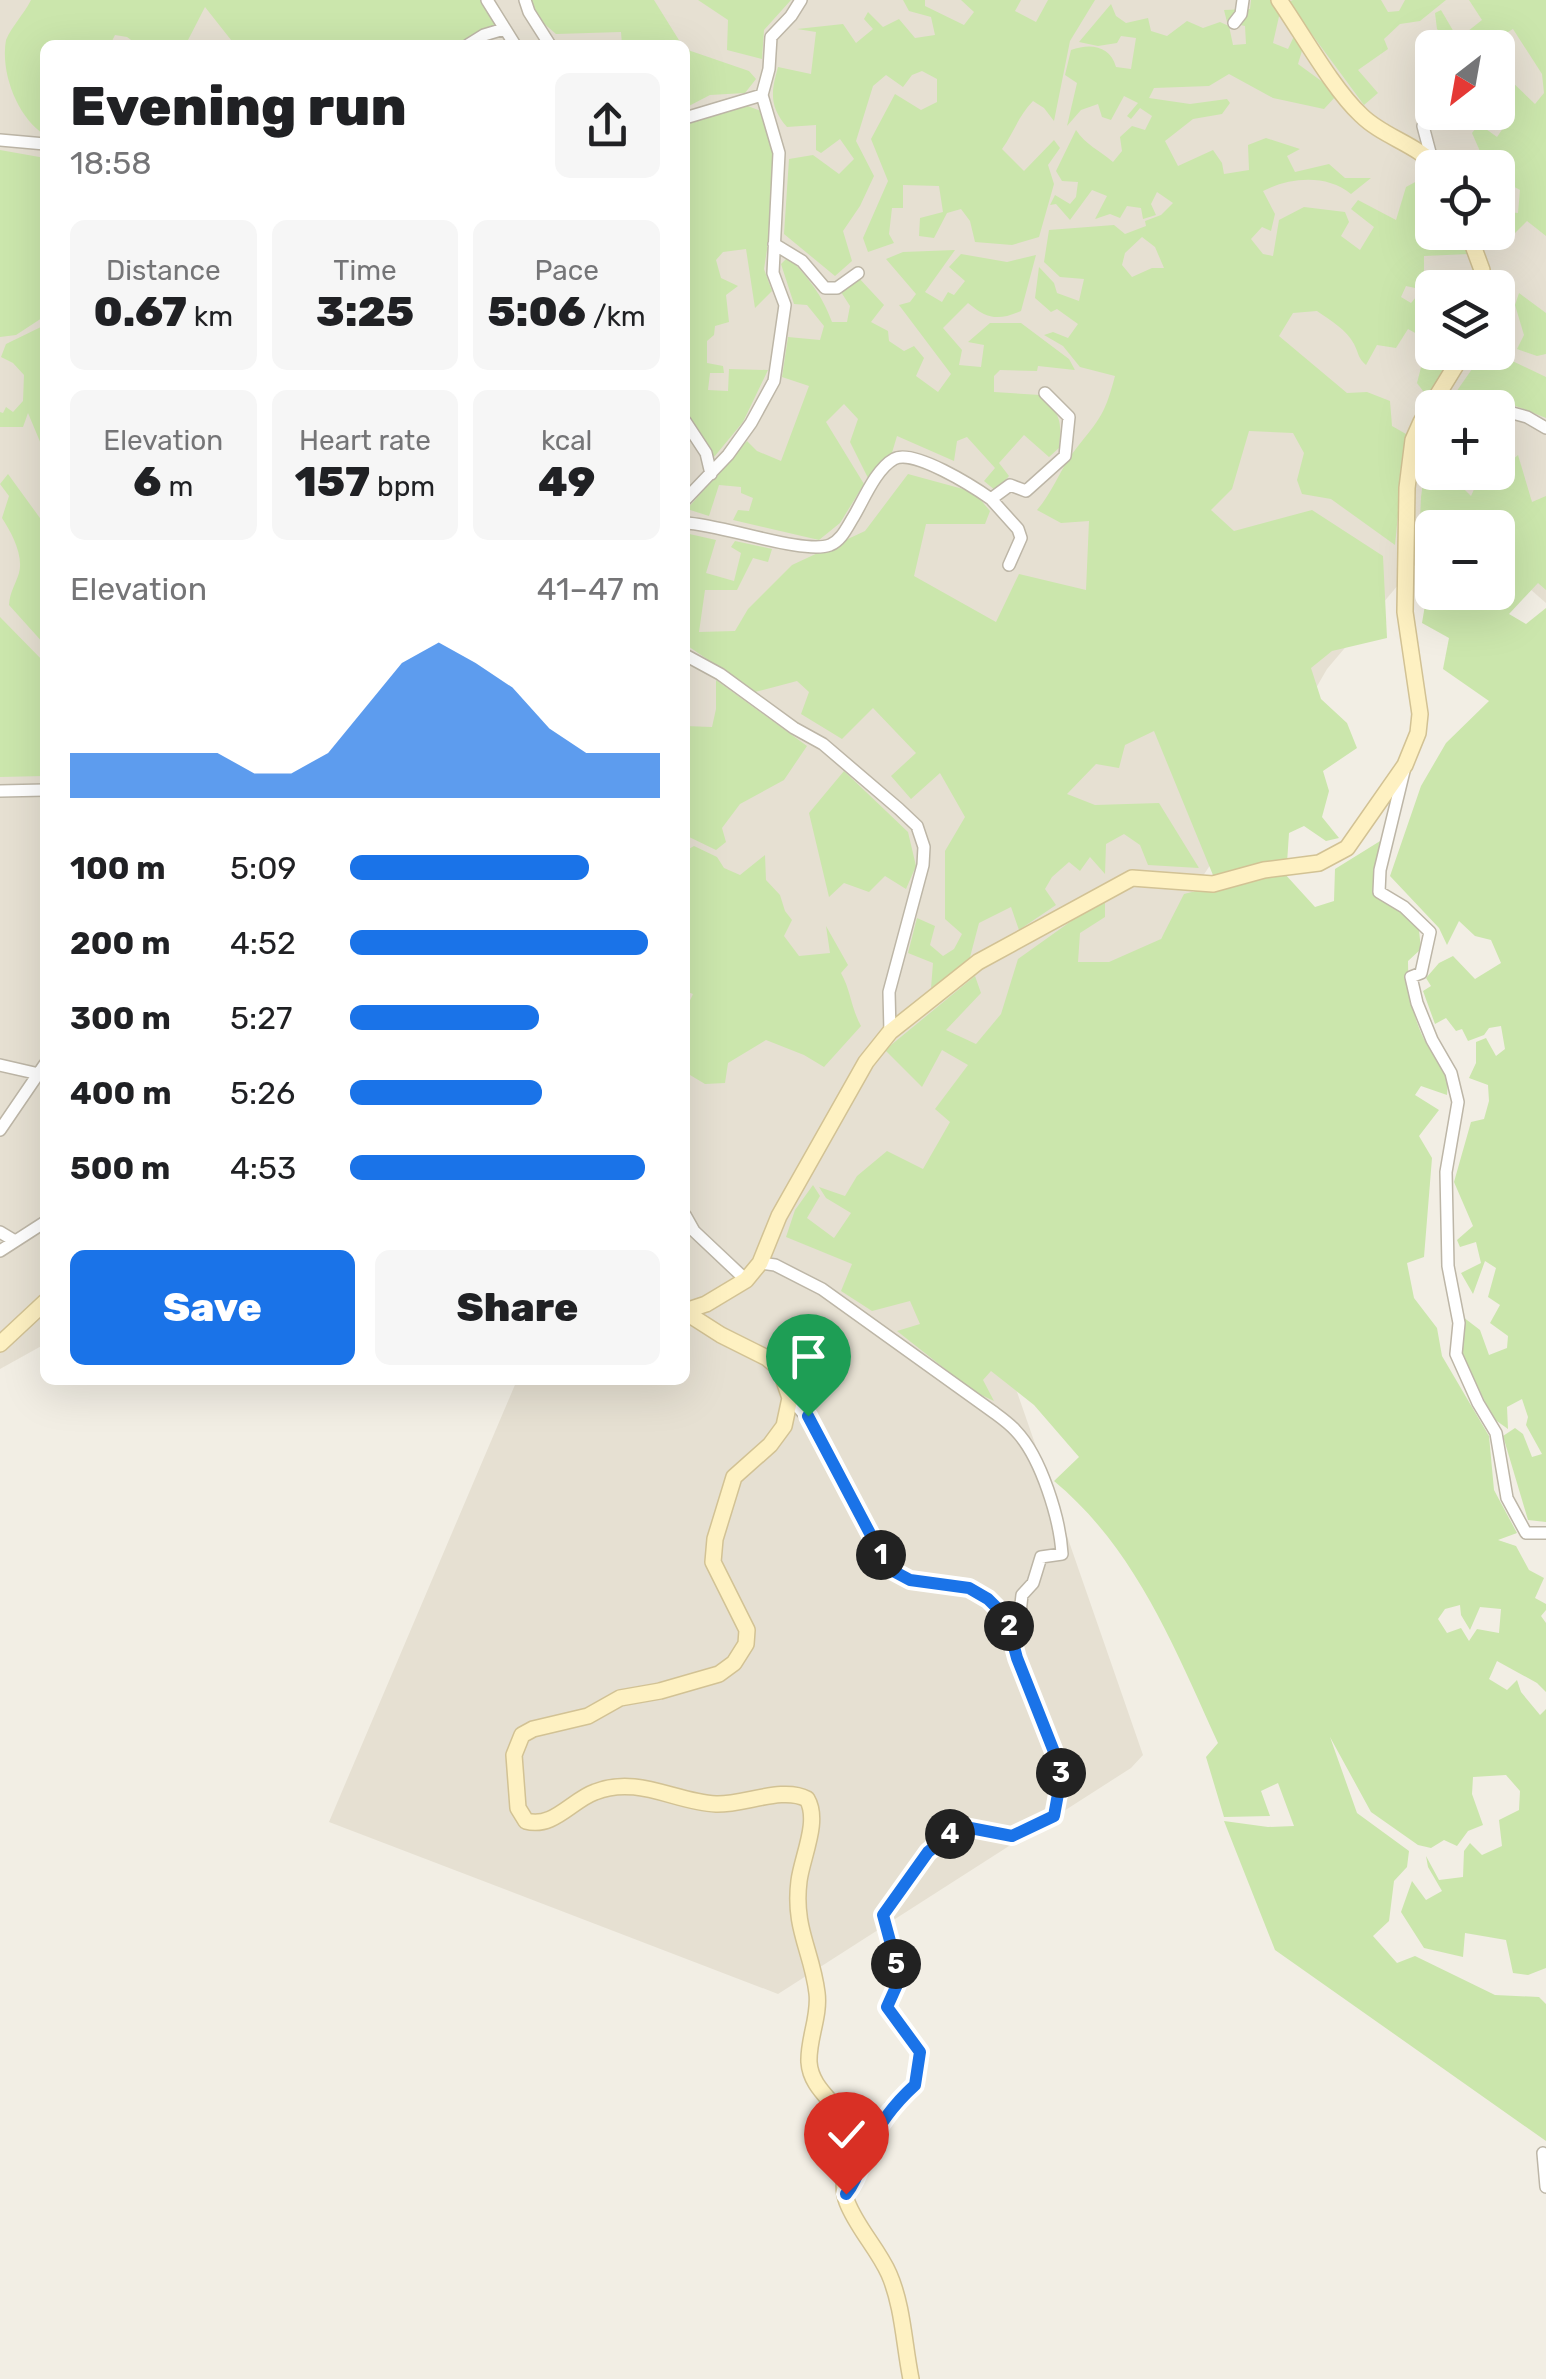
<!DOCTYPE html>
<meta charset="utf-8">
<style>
body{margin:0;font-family:Rubik,sans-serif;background:#f6f6f6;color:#202124;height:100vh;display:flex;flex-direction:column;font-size:38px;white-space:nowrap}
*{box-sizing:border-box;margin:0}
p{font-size:32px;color:#757577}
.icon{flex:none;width:55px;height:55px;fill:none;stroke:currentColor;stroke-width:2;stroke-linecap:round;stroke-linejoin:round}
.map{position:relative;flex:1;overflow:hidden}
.details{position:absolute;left:40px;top:40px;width:650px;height:1345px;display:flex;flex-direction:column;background:#fff;border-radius:15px;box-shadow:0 10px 40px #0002}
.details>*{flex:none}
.needle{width:65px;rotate:211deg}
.fabs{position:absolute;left:1415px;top:30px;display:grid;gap:20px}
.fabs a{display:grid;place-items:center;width:100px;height:100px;border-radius:15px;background:#fff;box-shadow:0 10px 40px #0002;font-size:50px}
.pin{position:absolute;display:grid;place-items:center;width:85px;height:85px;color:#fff;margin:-102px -42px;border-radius:50% 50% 50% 0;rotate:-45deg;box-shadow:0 0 10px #0007}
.pin .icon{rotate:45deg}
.km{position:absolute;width:50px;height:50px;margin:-25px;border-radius:50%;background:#222;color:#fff;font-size:28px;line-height:50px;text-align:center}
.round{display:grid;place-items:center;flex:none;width:105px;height:105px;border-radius:15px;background:#f6f6f6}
.summary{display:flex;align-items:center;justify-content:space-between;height:170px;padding:0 30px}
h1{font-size:55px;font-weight:800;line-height:75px}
.figures{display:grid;grid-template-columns:repeat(3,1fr);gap:15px;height:170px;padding:10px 30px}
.figures div{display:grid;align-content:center;border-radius:15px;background:#f6f6f6;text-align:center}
.figures b{font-size:42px;font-weight:800}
.figures small{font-size:28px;font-weight:400}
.figures p{font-size:28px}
.chart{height:280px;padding:20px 30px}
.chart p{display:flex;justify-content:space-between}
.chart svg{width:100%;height:180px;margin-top:10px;fill:#1a73e8;opacity:.7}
.cta{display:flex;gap:20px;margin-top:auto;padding:20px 30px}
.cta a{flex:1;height:115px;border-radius:15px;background:#1a73e8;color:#fff;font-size:40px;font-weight:800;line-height:115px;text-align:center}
.cta a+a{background:#f6f6f6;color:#202124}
ul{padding:0 30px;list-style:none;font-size:32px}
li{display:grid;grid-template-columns:160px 120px 1fr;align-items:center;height:75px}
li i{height:25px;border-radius:12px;background:#1a73e8}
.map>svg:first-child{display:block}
.residential{fill:#e6e0d2;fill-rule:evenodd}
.green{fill:#cbe6ac;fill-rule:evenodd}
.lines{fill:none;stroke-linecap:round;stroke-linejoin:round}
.street-casing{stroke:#bdb6a7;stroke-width:14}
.secondary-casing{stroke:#d2c294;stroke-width:18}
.street{stroke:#fff;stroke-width:11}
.secondary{stroke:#fef1c2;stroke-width:15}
.route-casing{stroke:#fff;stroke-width:20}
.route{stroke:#1a73e8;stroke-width:12}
</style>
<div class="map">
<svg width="1546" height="2379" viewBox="0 0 1546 2379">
<rect width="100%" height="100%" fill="#f2eee4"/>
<path class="residential" d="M0 0H1514L1546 37V603L1498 561V528H1432V545L1327 669 1237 825 1001 1178 947 1190 1143 1755 1131 1768 778 1994 329 1822 517 1380H685V45H45V1344L0 1369ZM1432 48H1498V112H1432ZM1432 168H1498V232H1432ZM1432 288H1498V352H1432ZM1432 408H1498V472H1432Z"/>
<path class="green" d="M31 0H483L497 24 454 45H235L205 7 187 42 190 45H138L127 37 115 35 110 45H45V135C18 118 0 73 6 40 12 26 24 14 31 0Z
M529 0H654L682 45H622L621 32 556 34 541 21Z
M698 0H791L764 30 762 59 727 50 728 20Z
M903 0H925V6L964 25 974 12 961 0H1021L1015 11 1036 22 1048 0H1095L1070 41 1054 121 1044 108 1033 101C1019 115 1014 132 1002 149L1024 171 1054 140 1060 148 1048 165 1054 184 1039 237 1012 245 975 242 970 221 961 209 947 213 934 238 919 236 920 218 943 212 939 186 903 185V208H892L889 234 894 243 868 252 863 238 888 181 871 139 895 94 921 110 937 102V79L922 71 912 75 903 87 886 75 873 86 856 141 874 176 860 206 843 231 852 261 835 276 784 234 789 159 813 155 839 174 854 159 840 139 821 153 816 150V125L787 127C769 106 771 92 778 67L811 74 816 32 797 29 843 24 856 43 873 29 864 19 868 12 883 27 899 19 915 38 935 35 931 17 909 11Z
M1251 0H1271L1280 12 1273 43 1288 49 1296 32 1304 44 1298 64 1331 88 1336 96 1324 109 1273 98 1229 74 1209 86 1154 88 1149 98 1190 104 1227 99 1230 103 1222 114 1193 119 1165 141 1178 166 1213 150 1222 163 1224 174 1249 170 1248 145 1266 138 1300 149 1287 156 1295 172 1329 164 1345 178H1371L1351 194C1327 174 1290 177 1263 191L1275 214 1271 231 1262 227 1251 239 1263 254 1273 256 1279 220 1304 207 1345 212 1349 222 1341 236 1360 250 1374 227 1351 209 1358 200 1396 220 1406 187 1432 173V232L1460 233 1469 254 1424 256V276L1415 288 1406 286 1401 297 1411 303 1432 278H1451L1463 273 1478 282V287L1432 288V312L1424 327 1432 333V352L1459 353 1427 402 1422 400 1423 391 1417 383 1428 340 1408 329 1396 348 1377 345 1366 365C1358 358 1359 354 1354 344 1347 330 1330 320 1317 311L1293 313 1279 336 1347 393 1367 392 1390 401 1392 426 1406 434 1395 545 1331 499 1302 494 1297 480 1304 453 1293 433 1249 431 1232 489 1211 510 1234 531 1312 510 1383 556 1387 638 1332 651 1311 668 1321 699 1347 723 1357 748 1323 771 1329 791 1322 817 1339 838 1326 841 1304 826 1289 833 1287 863 1215 880 1154 731 1125 745 1119 768 1096 764 1067 794 1095 805 1159 803 1199 868 1148 865 1140 845 1124 834 1106 844 1105 874 1090 857 1080 871 1069 862 1052 877 1045 889 1056 905 1019 930 1011 907 979 923 969 961 931 988 933 963 908 953 917 918 935 926 930 945 943 956 954 949 962 934 945 919V851L965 817 940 773 911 799 891 776 916 753 873 708 842 739 801 714 809 692 797 681 755 692 685 644V533L716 540 706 573 734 581 741 553 731 547 735 541 772 549 768 562 753 558 737 590H705L699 632 735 631 748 609 792 565 865 531 908 474 974 492 990 511 985 524H926L914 576 996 622 1019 574 1086 590 1089 521 1061 523 1037 510C1052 493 1059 472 1072 454 1097 421 1104 419 1115 376L1080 367 1063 346 1044 335 1053 332 1068 338 1078 324 1057 309 1051 312 1035 298 1039 267 1054 283 1057 293 1079 301 1084 279 1060 277 1044 262 1049 230 1114 225 1125 234 1146 226 1145 221 1161 215 1173 203 1157 192 1151 204 1156 215 1143 219 1141 208 1127 206 1120 218 1110 214 1095 219 1107 196 1092 190 1070 220 1056 204 1050 205 1055 195 1070 204 1076 197 1078 182 1062 181 1056 171 1076 130C1086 145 1099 150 1113 162L1122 151 1120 137 1132 126 1145 130 1152 116 1140 108 1131 119 1127 116 1138 103 1124 96 1111 120 1102 117 1098 104 1081 110 1067 126 1077 83 1065 75 1071 50C1091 43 1110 46 1116 67L1131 69 1136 38 1121 36 1117 43 1098 46 1079 42 1111 4 1116 16 1126 23 1148 18 1151 31 1167 36 1187 21 1203 28 1220 22 1229 26 1233 45 1246 44 1245 26 1227 22 1224 10 1250 9ZM1142 237 1155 247 1164 268H1152L1132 277 1122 265 1125 253Z
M1293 0H1381L1388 12 1399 11 1405 0H1446L1420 21 1400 24 1384 39 1388 49 1358 70 1378 93 1364 105 1288 2Z
M1469 0H1546V236L1527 221 1513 235 1502 233 1488 249 1480 233 1498 232V211L1518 213 1520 190 1509 184 1510 177H1498V168L1474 167 1486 165 1472 133 1479 124 1497 137 1514 112 1509 107 1512 102 1502 91 1510 80 1535 104 1544 93 1542 74 1513 29 1483 47 1454 48 1437 29 1435 13 1441 10 1458 39 1482 20Z
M685 49 749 71 756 79 745 93 710 95 685 108Z
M745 105 761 111 774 156 773 211 764 269 772 291 755 308 746 249 723 252 716 260 721 278 738 286 726 295 729 322 715 326 714 335 707 341V363L723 366 724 373H710L708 390 728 391 729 369 768 370 743 422 714 457 685 411V264L688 254 685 246V132L691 123Z
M0 150 45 158V316L16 335 0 337Z
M955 250 925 292 942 302 948 292 954 295 965 281 949 267 961 254 1007 262 1036 255 1021 311C998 321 987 319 968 303L943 328 962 350 959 365 981 367 984 345 968 342 990 323H1021L1069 359 1075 370 1038 366 1037 371 1000 370 994 376V392L1040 395C1061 416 1062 419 1059 448L1049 457 1024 435 999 463 1009 476 996 491 984 481 995 468 967 437 957 441 954 461 897 436 891 456 869 480 850 442 858 419 844 404 826 422 864 484 840 523 819 540 733 520 738 510 749 511 753 498 741 493V487L719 485 709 516 687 509 747 441 757 451 781 461 809 386 782 377 788 337 820 340 824 326 807 305 794 304 781 264 788 257C809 278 822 295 832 322H847L850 306 841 292 858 277 884 305 871 322 888 331 889 341 904 351 914 346 924 358 916 376 938 392 951 374 899 305 910 302 916 294 886 259 903 252Z
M1519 293 1546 313V354L1537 356 1517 349 1524 335 1515 305Z
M45 325V431L41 444 28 413 23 427H0V412L3 413 6 407 13 412 23 401 24 375 13 363 1 357 6 344Z
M1481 356 1506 358 1546 377V418L1503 401 1454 395Z
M1432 417V472L1448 473 1471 496 1479 478 1474 473 1498 472 1518 455 1532 502 1546 496V590L1538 583 1509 614 1526 624 1546 608V1522L1528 1520 1503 1436 1515 1428 1523 1434 1532 1457 1542 1454 1526 1425 1528 1417 1522 1399 1507 1407 1508 1429 1494 1419 1463 1359V1317L1480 1330 1489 1355 1507 1348 1508 1336 1490 1323 1500 1305 1488 1297 1496 1268 1485 1261 1473 1294 1461 1273 1481 1263 1476 1242 1460 1247 1457 1240 1473 1226 1454 1182 1471 1122 1484 1119 1489 1101 1488 1085 1469 1078 1476 1063V1042L1486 1038 1496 1056 1505 1049 1501 1026 1489 1028 1484 1035 1468 1041 1462 1029 1456 1031 1446 1018 1435 1024 1423 991 1431 986 1426 978 1439 963 1453 956 1475 979 1501 963 1491 940 1475 936 1459 921 1447 945 1439 928 1390 876 1421 786 1446 743 1489 701 1443 669 1449 638 1422 623 1426 599 1447 598V593L1498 592V528H1432V574L1418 567 1421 497Z
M8 474 45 525V645L9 605C10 591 15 586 19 573 24 555 11 532 2 518L9 496 0 484Z
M0 617 45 663V776L0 777Z
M716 680 807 746 784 780 740 804 722 828 726 842 716 850 685 835V726L712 727 716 709Z
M844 771 908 832 916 866 906 889 885 876 869 892 844 883 829 897 809 813Z
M1385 838 1379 892 1419 930 1421 949 1408 961C1408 988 1412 1015 1424 1039 1435 1062 1450 1068 1447 1095L1421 1086 1415 1095 1439 1110 1419 1136 1432 1158 1424 1257 1407 1263 1414 1298 1437 1328 1442 1356 1489 1436 1494 1490 1517 1533 1498 1540 1516 1546 1529 1570 1544 1578 1535 1598 1546 1604V1610L1541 1616 1546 1623V1692L1537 1683 1497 1661 1489 1679 1507 1690 1517 1680 1521 1692 1540 1715 1546 1709V1968L1528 1975 1513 1973 1506 1940 1465 1933 1463 1957 1424 1948 1401 1912 1412 1881 1426 1900 1442 1891 1428 1867 1426 1856 1439 1880 1463 1877 1464 1851 1470 1843 1482 1855 1502 1846 1499 1820 1519 1810 1520 1791 1506 1775 1473 1777 1472 1794 1483 1825 1468 1831 1457 1846 1444 1840 1431 1848 1418 1845 1371 1812 1330 1737 1357 1813 1409 1851 1407 1867 1394 1881 1389 1921 1373 1936 1397 1963 1415 1956 1495 1995 1539 1997 1546 2004V2141L1275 1950 1224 1821 1268 1827 1294 1826 1278 1783 1261 1791 1270 1816 1224 1817 1206 1757 1218 1743C1175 1649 1136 1549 1054 1481L1079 1457 1034 1405 991 1371 983 1380 994 1401 973 1391 897 1331 920 1324 910 1301 872 1311 841 1291 852 1264 786 1237 795 1210 813 1185 820 1196 807 1218 834 1238 851 1213 826 1198 819 1187 845 1196 857 1176 887 1151 923 1169 950 1122 935 1109 968 1065 942 1050 922 1087 885 1050 975 976 981 993 946 1030 976 1044 1001 1014 1018 959 1105 897V917L1080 933 1078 962H1109L1161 939 1184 894 1272 872 1284 873 1315 907 1334 901 1335 869ZM1460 1605 1461 1615 1470 1630 1480 1607 1501 1609 1499 1633 1477 1629 1469 1641 1461 1628 1447 1633 1438 1619 1445 1609Z
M694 846 717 857 724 868 740 875 765 855 766 880 780 895 785 911 792 920 784 936 799 956 830 953 826 926 848 965 841 973C851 991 851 1008 861 1026L824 1067 804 1055 766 1040 728 1063 725 1083 705 1084 685 1072V1011L693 994 685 991V851Z"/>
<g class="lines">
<defs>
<path id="street" d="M487 0 515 45
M525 0 529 12 550 45
M1234 23 1241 14 1243 0
M468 45 484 35 504 29
M1431 108 1423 126 1432 160
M685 118 762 95
M0 140 45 144
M774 244 802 261 825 288H837L858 273
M1435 402 1489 408
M1498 409 1527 417 1546 428
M685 421 706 453 711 474
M991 499 1018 529 1021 538 1009 565
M685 500 728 455 751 423 774 381 785 305 773 273 779 153 762 95 769 69 771 37 791 16 801 0
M685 523C721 524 803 555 830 545 842 540 847 527 854 516 864 499 876 469 894 459 913 448 974 487 991 499L1010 485 1026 491 1065 456 1069 417 1045 393
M685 655 720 674 794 728 823 744 899 809 917 826 924 847 923 865 889 992 890 1032
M1404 771 1380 870 1379 892 1404 907 1430 932 1421 973 1411 977 1417 1003 1432 1040 1451 1073 1458 1102 1446 1172 1448 1266 1459 1323 1456 1354 1478 1403 1496 1433 1507 1498 1526 1533H1546
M0 791 45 790
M0 1065 39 1074
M0 1130 45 1064
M685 1215 694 1231 746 1280
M0 1232 15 1241
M0 1251 45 1222
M760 1263 775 1265 822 1289 992 1411C1000 1417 1009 1423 1016 1431 1041 1457 1060 1519 1062 1554L1041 1557 1033 1583 1022 1595 1020 1613 1006 1617
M790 1398 815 1427 884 1560 895 1573 910 1580 969 1589 988 1599 1006 1617 1017 1658 1062 1773 1054 1816 1013 1836 960 1826 928 1851 883 1915 900 1978 887 2007 919 2052 915 2085 890 2107 846 2196
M1543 2153 1546 2187"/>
<path id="secondary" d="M1279 0C1302 33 1333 89 1361 115 1383 137 1417 144 1438 168
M1468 232 1482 270V288
M685 1311 706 1304 746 1280 760 1263 779 1216 866 1062 890 1032 978 962 1132 878 1213 884 1264 870 1319 863 1347 848 1405 765 1418 733 1420 714 1405 612 1407 488 1413 440 1421 422 1464 352
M685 1312 721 1335 767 1358 780 1369 790 1398 784 1426 770 1445 734 1477 715 1539 713 1562 747 1630 746 1644 734 1663 719 1674 660 1691 620 1698 588 1716 533 1729 522 1735 514 1755 518 1808 526 1821C553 1829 572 1800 595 1792 637 1775 675 1802 716 1804 744 1805 783 1786 807 1799 820 1821 802 1857 799 1881 793 1928 812 1951 817 1993 820 2016 808 2039 809 2062 811 2093 844 2105 850 2134 854 2156 838 2179 847 2202 857 2228 878 2249 889 2274 903 2306 904 2345 911 2379
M0 1344 45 1302"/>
</defs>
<use href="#street" class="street-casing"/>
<use href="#secondary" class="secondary-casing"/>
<use href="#street" class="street"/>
<use href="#secondary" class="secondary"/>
</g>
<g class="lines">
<defs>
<path id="route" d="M808 1416 884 1560 895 1572 910 1580 969 1588 988 1599 1006 1617 1017 1658 1062 1772 1054 1816 1012 1836 960 1826 928 1852 883 1915 900 1978 887 2007 920 2052 915 2085C894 2104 879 2123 867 2150 860 2165 857 2181 846 2194"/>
</defs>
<use href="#route" class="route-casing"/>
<use href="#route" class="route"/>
</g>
</svg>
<div class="fabs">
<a><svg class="needle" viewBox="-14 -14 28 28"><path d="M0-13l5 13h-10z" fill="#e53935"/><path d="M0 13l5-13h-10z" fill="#757577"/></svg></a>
<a><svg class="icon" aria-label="locate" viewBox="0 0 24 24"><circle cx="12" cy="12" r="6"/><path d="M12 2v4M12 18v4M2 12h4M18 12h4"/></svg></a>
<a><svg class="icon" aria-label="layers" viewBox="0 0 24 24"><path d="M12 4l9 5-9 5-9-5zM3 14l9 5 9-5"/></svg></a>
<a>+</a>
<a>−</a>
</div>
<div class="pin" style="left:808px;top:1416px;background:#1e9e55"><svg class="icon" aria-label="arrive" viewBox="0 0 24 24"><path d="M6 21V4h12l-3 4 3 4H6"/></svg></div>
<div class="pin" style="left:846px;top:2194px;background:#d93025"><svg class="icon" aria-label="check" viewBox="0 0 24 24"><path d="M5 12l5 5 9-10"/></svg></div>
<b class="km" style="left:881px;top:1555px">1</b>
<b class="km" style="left:1009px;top:1626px">2</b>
<b class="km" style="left:1061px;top:1773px">3</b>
<b class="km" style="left:950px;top:1834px">4</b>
<b class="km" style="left:896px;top:1964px">5</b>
<section class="details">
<div class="summary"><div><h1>Evening run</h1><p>18:58</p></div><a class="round"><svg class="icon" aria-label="share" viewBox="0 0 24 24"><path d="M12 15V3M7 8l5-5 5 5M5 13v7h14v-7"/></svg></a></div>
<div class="figures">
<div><p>Distance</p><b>0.67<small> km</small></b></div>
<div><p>Time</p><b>3:25</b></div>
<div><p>Pace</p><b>5:06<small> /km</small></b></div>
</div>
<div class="figures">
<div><p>Elevation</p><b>6<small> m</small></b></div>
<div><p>Heart rate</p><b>157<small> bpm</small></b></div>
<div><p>kcal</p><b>49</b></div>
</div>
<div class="chart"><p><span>Elevation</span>41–47 m</p>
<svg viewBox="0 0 160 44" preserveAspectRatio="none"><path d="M0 44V33L10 33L20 33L30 33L40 33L50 38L60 38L70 33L80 22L90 11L100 6L110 11L120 17L130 27L140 33L150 33L160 33V44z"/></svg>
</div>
<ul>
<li><b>100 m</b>5:09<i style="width:77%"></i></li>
<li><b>200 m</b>4:52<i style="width:96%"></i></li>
<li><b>300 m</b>5:27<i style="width:61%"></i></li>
<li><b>400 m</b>5:26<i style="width:62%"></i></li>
<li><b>500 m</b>4:53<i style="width:95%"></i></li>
</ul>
<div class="cta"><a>Save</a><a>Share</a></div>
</section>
</div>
